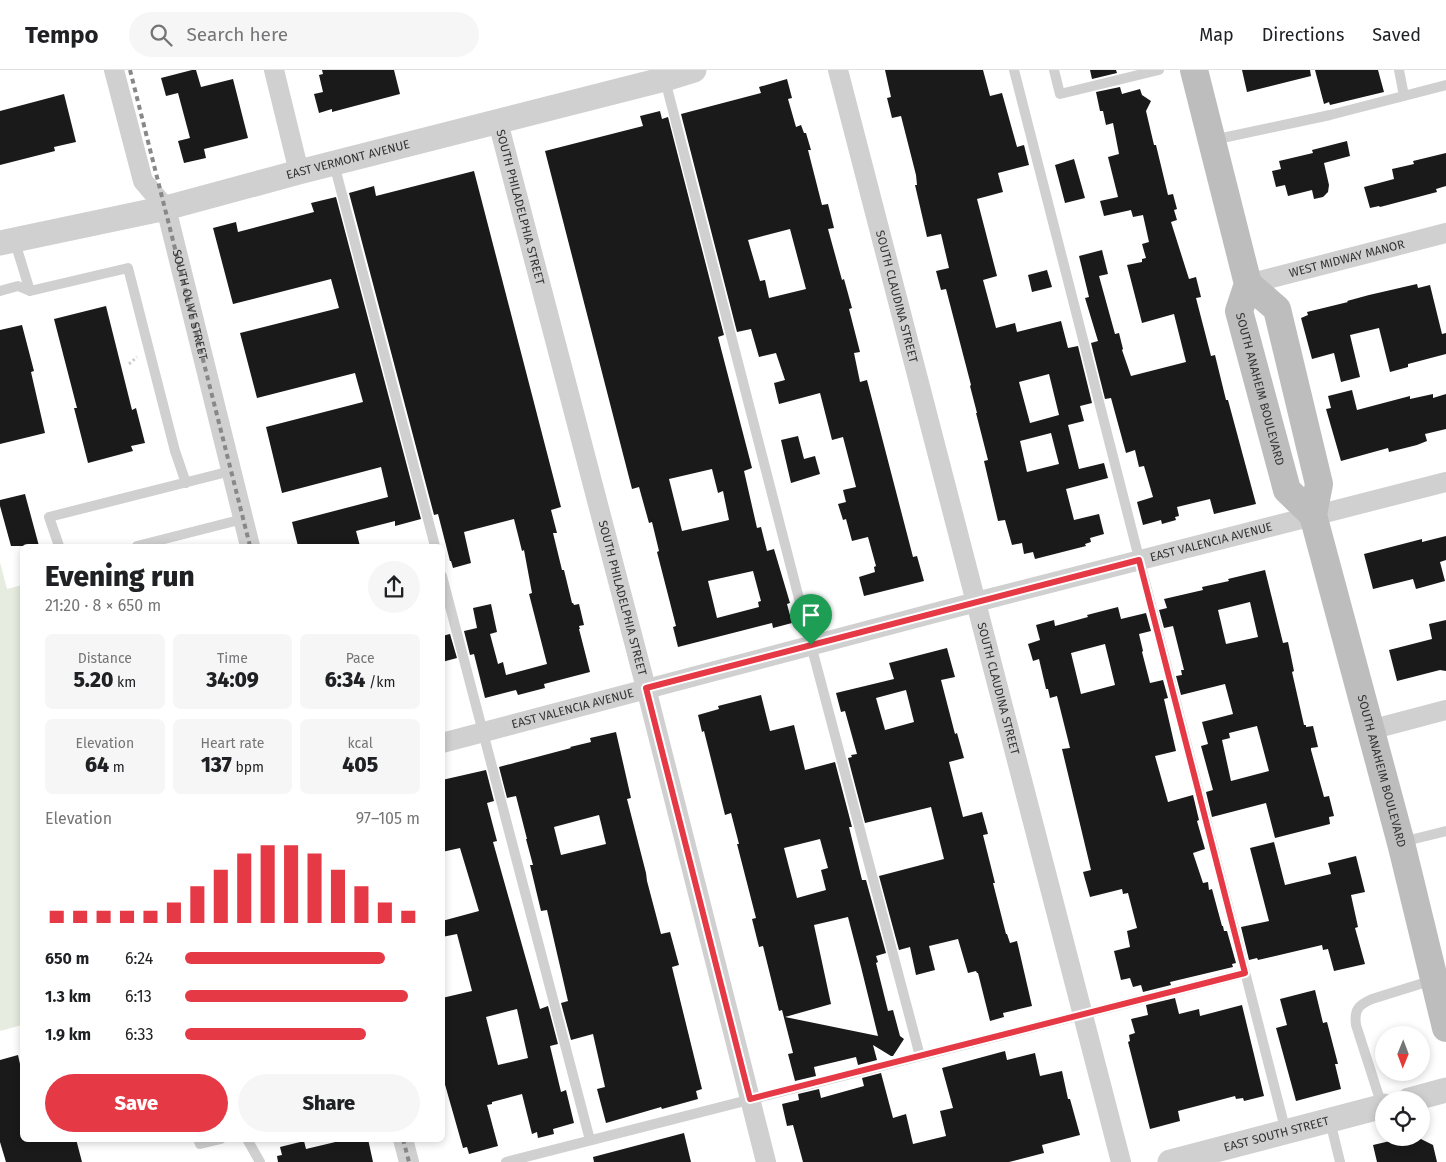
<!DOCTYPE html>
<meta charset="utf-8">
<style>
body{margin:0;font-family:"Fira Sans",sans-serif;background:#f6f6f6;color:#202124;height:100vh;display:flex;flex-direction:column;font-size:19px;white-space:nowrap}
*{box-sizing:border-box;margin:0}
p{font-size:16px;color:#757577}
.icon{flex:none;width:28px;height:28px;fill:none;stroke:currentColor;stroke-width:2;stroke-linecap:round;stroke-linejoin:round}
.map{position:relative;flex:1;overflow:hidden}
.panel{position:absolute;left:20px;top:474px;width:425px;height:598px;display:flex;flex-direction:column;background:#fff;border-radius:8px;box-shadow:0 2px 8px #0003}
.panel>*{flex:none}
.needle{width:32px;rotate:181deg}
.buttons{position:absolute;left:1375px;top:956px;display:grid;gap:10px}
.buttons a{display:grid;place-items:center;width:55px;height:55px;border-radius:50%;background:#fff;box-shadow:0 2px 8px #0003;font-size:25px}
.pin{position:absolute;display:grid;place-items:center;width:42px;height:42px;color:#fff;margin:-51px -21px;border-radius:50% 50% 50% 0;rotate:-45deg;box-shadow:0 0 5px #0007}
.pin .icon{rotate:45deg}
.round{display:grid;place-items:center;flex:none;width:52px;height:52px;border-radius:26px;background:#f6f6f6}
.summary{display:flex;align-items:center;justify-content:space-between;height:85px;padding:0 25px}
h1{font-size:28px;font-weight:800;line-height:38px}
.stats{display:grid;grid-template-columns:repeat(3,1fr);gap:8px;height:85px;padding:5px 25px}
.stats div{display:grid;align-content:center;border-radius:8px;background:#f6f6f6;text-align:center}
.stats b{font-size:21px;font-weight:800}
.stats small{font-size:14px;font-weight:400}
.stats p{font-size:14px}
.chart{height:140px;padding:10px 25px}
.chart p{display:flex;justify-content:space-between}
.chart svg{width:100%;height:90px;margin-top:5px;stroke:#e63946;stroke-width:6}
.primary-button{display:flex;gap:10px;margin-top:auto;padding:10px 25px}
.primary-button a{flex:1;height:58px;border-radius:30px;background:#e63946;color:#fff;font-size:20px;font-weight:800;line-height:58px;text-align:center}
.primary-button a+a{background:#f6f6f6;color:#202124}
ul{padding:0 25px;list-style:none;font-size:16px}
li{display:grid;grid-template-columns:80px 60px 1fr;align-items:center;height:38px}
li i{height:12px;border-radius:6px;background:#e63946}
header{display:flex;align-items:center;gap:30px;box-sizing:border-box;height:70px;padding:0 25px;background:#fff;border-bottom:1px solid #e0e0e0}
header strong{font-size:24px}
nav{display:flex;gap:28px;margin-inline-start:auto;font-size:18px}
.search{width:350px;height:45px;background:#f6f6f6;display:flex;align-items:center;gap:12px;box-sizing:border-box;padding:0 18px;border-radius:28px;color:#757577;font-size:19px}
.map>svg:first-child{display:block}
.green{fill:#e6ecdf}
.building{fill:#1a1a1a;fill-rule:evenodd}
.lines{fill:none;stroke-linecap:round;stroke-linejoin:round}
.path{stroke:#cdcdcd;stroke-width:3;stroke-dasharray:2.5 2.5;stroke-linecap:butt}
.service{stroke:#d0d0d0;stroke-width:10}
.minor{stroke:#d0d0d0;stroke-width:20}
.tertiary{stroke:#d0d0d0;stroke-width:25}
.secondary{stroke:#bdbdbd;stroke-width:28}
.rail{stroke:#888;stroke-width:4;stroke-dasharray:5 4;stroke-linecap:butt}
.route-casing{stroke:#fff;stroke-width:10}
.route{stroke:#e63946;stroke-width:6}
.labels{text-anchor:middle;stroke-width:5;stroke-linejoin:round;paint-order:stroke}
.street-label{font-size:12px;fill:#333;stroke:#fff}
</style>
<header>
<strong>Tempo</strong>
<div class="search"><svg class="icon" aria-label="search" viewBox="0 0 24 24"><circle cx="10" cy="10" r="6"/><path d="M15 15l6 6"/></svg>Search here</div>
<nav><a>Map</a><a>Directions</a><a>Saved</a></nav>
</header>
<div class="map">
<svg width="1446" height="1092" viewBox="0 0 1446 1092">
<rect width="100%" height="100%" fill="#fff"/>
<path class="green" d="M0 492 7 519 22 515V955L0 961Z"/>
<path class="building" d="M192 0H196L201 17 233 9 248 68 204 79 206 88 184 93 178 71 190 68 178 23 166 26 161 8Z
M322 0H394L400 24 332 42V39L319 43 314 24 323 22 319 5 323 4Z
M885 0H983L990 26 1002 23 1017 77 1024 75 1029 95 998 103 1003 122 977 129 997 206 983 210 996 258 1015 253 1017 262 1061 251 1068 278 1078 276 1092 333 1080 336 1084 351 1068 355 1079 399 1104 393 1108 408 1066 419 1074 450 1099 444 1104 464 1090 468 1091 472 1085 474 1086 476 1035 489 1033 482 1024 484 1022 473 1012 475 1005 450 998 451 984 391 988 390 976 343H977L970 316 971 315 946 219 941 220 936 201 949 198 941 164 927 167 915 115H917L916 105 901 46 892 48 887 28 891 27ZM1049 304 1059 345 1030 353 1019 312ZM1051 363 1059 394 1027 402 1020 371Z
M1090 0H1116L1117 3 1092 9Z
M1242 0H1310L1311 6 1247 22Z
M1315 0H1378L1384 22 1330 35 1329 32 1324 34Z
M787 9 792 28 788 29 796 57 801 55 804 63H806L811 80H808L822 135 828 134 834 158 828 159 842 210 844 209 852 238 849 239 860 282 854 283 860 312 867 310 913 487 917 486 924 511 864 526 859 507 875 502 874 497 876 496 868 467 852 471 846 449 843 450 838 434 846 432 843 420 856 417 843 367 832 370 820 323 779 334 774 313 785 310 776 283 759 287 751 259 737 262 681 44 761 23 759 17ZM790 159 806 219 769 228 765 210 760 211 748 170Z
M1120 17 1122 24 1140 19 1142 25 1151 31 1146 41 1154 75H1156L1168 125 1173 124 1177 139 1174 140 1177 150 1171 152 1189 209 1196 207 1201 227 1196 228 1211 286 1215 285 1226 330H1228L1256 434 1214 444 1210 429 1177 437 1179 446 1175 447 1176 450 1162 454 1161 450 1143 455 1137 432 1153 427 1144 396 1139 397 1135 380 1126 383 1111 328 1105 329 1091 273 1098 271 1085 228 1089 227 1079 186 1102 180 1108 204 1099 206 1115 264 1119 263 1123 279 1122 280 1131 306 1186 292 1174 244 1142 253 1127 195 1142 192V189L1146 188 1142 174 1149 172 1143 145 1133 147 1131 140 1104 146 1100 131 1118 127 1108 87 1119 84 1113 53 1106 55 1103 41H1100L1096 22Z
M64 24 76 72 54 77 55 81 0 95V41Z
M660 41 662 49 668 47 724 265 718 267 752 398 744 401 757 458 761 457 767 481 774 479 790 533 787 534 792 553 773 558 772 553 678 577 673 557 676 556 657 482 659 481 652 452 649 453 639 417 632 419 545 81 643 56 640 46ZM712 399 718 423 723 421 729 450 682 461 669 409ZM753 501 761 531 758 532 759 537 717 548 708 511Z
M1347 71 1350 86 1324 93 1329 115 1328 122 1323 127 1314 129 1312 120 1288 126 1285 115 1276 117 1272 101 1281 99 1279 91 1313 83 1312 80Z
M1446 83V116L1436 119 1437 122 1380 137 1379 136 1370 138 1364 117 1394 109 1392 99 1414 94 1413 91Z
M1074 89 1085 128 1065 133 1055 95Z
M474 101 561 437 551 440 557 463H553L562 500H564L572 533H573L574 535 579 534 584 555 579 556 580 559H579L590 602 544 614 545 618 518 625 516 620 485 628 474 584 470 585 464 561 477 558 473 538 491 534 497 562 490 564 498 594 503 592 506 605 547 594 529 524 532 523 524 480 522 481 514 449 464 462 471 493 453 498 451 491H450L438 444 434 445 349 123 374 116 376 126Z
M336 127 421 449 395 456V451L356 461 360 476H298L292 452 388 427 381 397 282 423 266 357 363 332 355 303 257 328 240 263 339 238 331 209 233 234 213 158 236 152 238 162 314 142 311 133Z
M1047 200 1052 217 1032 222 1028 205Z
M1417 214 1418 218 1430 215 1442 264 1446 263V284L1408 294V297L1390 302 1379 258 1350 265 1360 307 1341 312 1334 283 1312 289 1301 248 1308 245 1307 242 1348 232 1347 231 1369 225Z
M106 236 132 340 136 338 145 373 131 376 133 381 88 393 74 338H77L54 249Z
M22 255 34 301 31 302 45 363 0 374V260Z
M1352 320 1357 340 1410 326V329L1433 324V328L1446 324V359L1425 364 1427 371 1417 375 1389 382 1388 378 1341 391 1326 339 1331 338 1328 326Z
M798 366 804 389 815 386 820 404 791 413 781 370Z
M25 424 39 476H11L0 436V430Z
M1446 466V490L1440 492 1445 511 1416 519 1413 509 1373 519 1364 484 1422 469V472Z
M1265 500 1283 573 1288 572 1294 601 1292 602 1304 655H1306V657L1313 656 1318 677 1311 678V680L1324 727 1329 726 1334 746 1329 747 1330 754 1275 768 1266 733 1212 747 1206 722 1213 720 1201 676 1208 674 1202 652 1233 644 1225 614 1181 625 1176 606 1182 605 1181 600H1184L1173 556 1164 558 1159 540 1167 538 1164 529 1203 520 1202 517 1229 511 1228 509ZM1250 532 1258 567 1226 574 1218 540ZM1257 656 1269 701 1231 711 1222 670 1230 668 1229 663Z
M1118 537 1121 549 1146 543 1151 561 1139 564 1143 581 1142 582 1150 613 1163 610 1168 628 1164 629 1176 681 1155 686 1168 732 1193 725 1199 750 1197 751 1205 779 1193 783 1203 813 1208 812 1209 820 1212 819 1222 856H1223L1224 861H1227L1236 893 1232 894 1233 897 1170 912 1171 915 1143 922 1141 915 1133 917 1130 908 1121 910 1114 881 1130 877 1127 861 1137 858 1128 823 1123 824 1122 819 1090 827 1083 802 1091 800 1062 679 1070 678 1057 626 1050 628 1048 619H1046L1039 589 1033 591 1028 574 1040 570 1036 555 1054 550 1055 556 1088 547 1087 545ZM1105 574 1115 615 1081 624 1071 583Z
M1446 550V601L1440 600 1397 611 1389 580 1432 569 1429 554Z
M450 564 457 588 442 592V566Z
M947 578 955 607 941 610 955 664 957 663 964 688 949 692 963 747 982 742 988 764 983 765 995 813H993L1006 864H1007L1010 873 1017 871 1032 936 1003 943 1004 947 990 951 978 903H977L976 901 968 903 958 869 929 876 935 900 916 905 910 877 899 880 879 806 944 789 931 737 865 753 848 688 852 687 851 685 857 684 845 641 841 642 836 623 894 609 889 593ZM906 620 914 652 885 660 876 628Z
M761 625 770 661 794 655 805 700 835 692 852 757H849L862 810H866L886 883 876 886 878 892 876 893 888 941 893 940 900 966 904 969 893 986H891L873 975 877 990 858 995 856 987 814 997 816 1006 795 1011 788 984 793 983 782 940 779 941 763 876 759 877 752 849 756 848 737 774H739L731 743 725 745 704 661 702 662 698 645 719 639 718 636ZM820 769 828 798 821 800 826 820 797 828 784 778ZM848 847 861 897 878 966 785 947 831 934 814 855Z
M616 662 631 728 627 729 646 803 647 811 661 864 670 862 679 895 672 897 702 1019 696 1021 698 1029 662 1039 661 1037 606 1053 597 1019 605 1017 593 964 571 970 561 933 568 931 547 840 541 841 530 795H533L526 769H527L516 726 507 728 499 697 571 678 570 677 591 672 590 668ZM599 745 606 774 561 785 554 757Z
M486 700 494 731 487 733 497 771 493 772 540 939 548 936 558 974 550 976 561 1022 566 1020 574 1053 553 1059 554 1064 538 1068 537 1062 532 1064 522 1024 492 1032V1034L487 1035 498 1076 469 1084 467 1077 463 1078 442 1004V928L472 921 457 864 442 867V851L479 841 460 778 442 782V710ZM517 939 528 988 498 995 486 947Z
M1274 772 1285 815 1331 804 1328 793 1356 786 1365 822 1351 825 1358 857 1355 858 1365 894 1334 901 1328 879 1323 880 1322 875 1258 890 1257 888 1249 890 1241 857 1269 851 1250 778Z
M1315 920 1323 953 1327 952 1338 994H1335L1341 1019 1296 1031 1276 958 1287 955 1280 929Z
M1175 928 1179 944 1199 939 1200 946 1242 935 1264 1026 1244 1031 1243 1028 1236 1029 1235 1026 1178 1041 1180 1051 1150 1059 1128 972 1130 971 1129 965 1135 963 1131 949 1148 945 1146 935Z
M1005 981 1007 990 1035 983 1040 1006 1062 1001 1068 1029H1070L1080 1065 1042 1075 1044 1083 1009 1092H803L793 1055 787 1056 782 1034 799 1030 798 1024 819 1019 821 1028 864 1016 862 1008 881 1003 893 1048 906 1044 913 1074 946 1066 940 1041 953 1038 942 998Z
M18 985 22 1003V1069H76L82 1092H6L0 1072V990Z
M684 1063 691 1092H594L593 1087Z
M1403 1068H1419L1433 1075 1437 1092H1377L1373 1075Z
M348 1069H368L373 1092H278L277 1086 282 1085 280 1077 304 1071 306 1079Z"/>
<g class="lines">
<path class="path" d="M129 294 137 287"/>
<path class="service" d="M1014 0 1286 1062
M1054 0 1060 24 1159 0
M1399 0 1404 26
M665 10 811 575 920 986
M1213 70 1330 45 1446 15
M334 94 435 476
M14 169 30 221
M0 221 18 216 30 221 128 198 175 381 186 413
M59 476 49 447 231 401
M137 476 243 449
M442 506 590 1070
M1402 772 1446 761
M1382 1036 1356 955C1354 940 1358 935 1372 929L1433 910
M1330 1051 1340 1092
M198 1069 200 1074 221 1069
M247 1069 260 1092
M506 1092 1245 903"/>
<g class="minor">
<path id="s1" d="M114 0 143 111 166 138 250 476"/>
<path d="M274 0 299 102"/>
<path id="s2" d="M838 0 1121 1092"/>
<path id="s3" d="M498 52 646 618 766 1092"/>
<path id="s4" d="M1248 214 1446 163"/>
<path d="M1370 660 1446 640"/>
<path id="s5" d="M442 673 976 532 1446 412"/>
<path d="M403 1069 409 1092"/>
</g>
<g class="tertiary">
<path id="s6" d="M0 173 166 138 299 102 665 9 694 0"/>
<path d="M1409 1030 1446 1020"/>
<path id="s7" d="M1170 1092 1384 1036"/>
</g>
<g class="secondary">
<path id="s8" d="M1194 0 1248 214 1239 241 1287 420 1313 445"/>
<path id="s9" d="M1248 214 1277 239 1319 414 1313 445 1401 773 1446 958"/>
</g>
<path class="rail" d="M130 0 250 476
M403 1069 409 1092"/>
</g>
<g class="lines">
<defs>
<path id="route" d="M1139 490 1245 903 750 1029 646 618Z"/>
</defs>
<use href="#route" class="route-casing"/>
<use href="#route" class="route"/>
</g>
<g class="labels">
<g class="street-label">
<text dy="4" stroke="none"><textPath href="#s6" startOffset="358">EAST VERMONT AVENUE</textPath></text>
<text dy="4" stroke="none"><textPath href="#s3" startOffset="88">SOUTH PHILADELPHIA STREET</textPath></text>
<text dy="4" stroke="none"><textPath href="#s4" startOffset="102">WEST MIDWAY MANOR</textPath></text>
<text dy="4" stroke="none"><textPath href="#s2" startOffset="234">SOUTH CLAUDINA STREET</textPath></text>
<text dy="4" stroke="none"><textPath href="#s1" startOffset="250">SOUTH OLIVE STREET</textPath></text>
<text dy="4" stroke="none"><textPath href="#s8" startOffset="330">SOUTH ANAHEIM BOULEVARD</textPath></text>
<text dy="4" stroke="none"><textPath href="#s5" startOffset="795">EAST VALENCIA AVENUE</textPath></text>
<text dy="4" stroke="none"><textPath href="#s3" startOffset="492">SOUTH PHILADELPHIA STREET</textPath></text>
<text dy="4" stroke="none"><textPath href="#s2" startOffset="639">SOUTH CLAUDINA STREET</textPath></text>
<text dy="4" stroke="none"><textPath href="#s5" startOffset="135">EAST VALENCIA AVENUE</textPath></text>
<text dy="4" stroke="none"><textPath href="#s9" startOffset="515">SOUTH ANAHEIM BOULEVARD</textPath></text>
<text dy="4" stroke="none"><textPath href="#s7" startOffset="110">EAST SOUTH STREET</textPath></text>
</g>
</g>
</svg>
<div class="buttons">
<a><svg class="needle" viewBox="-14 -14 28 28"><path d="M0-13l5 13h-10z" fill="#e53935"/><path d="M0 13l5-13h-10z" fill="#757577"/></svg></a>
<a><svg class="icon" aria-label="locate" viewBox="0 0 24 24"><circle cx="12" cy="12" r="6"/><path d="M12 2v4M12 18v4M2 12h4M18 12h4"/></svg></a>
</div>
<div class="pin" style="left:811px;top:575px;background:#1e9e55"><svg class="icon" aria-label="arrive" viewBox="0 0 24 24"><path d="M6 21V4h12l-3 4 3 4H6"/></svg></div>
<section class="panel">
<div class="summary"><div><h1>Evening run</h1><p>21:20 · 8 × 650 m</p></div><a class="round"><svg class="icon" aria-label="share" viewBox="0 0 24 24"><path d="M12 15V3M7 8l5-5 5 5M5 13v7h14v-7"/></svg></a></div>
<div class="stats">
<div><p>Distance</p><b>5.20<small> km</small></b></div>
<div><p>Time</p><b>34:09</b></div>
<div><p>Pace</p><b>6:34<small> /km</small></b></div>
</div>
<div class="stats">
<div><p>Elevation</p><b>64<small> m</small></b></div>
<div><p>Heart rate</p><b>137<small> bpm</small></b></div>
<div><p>kcal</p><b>405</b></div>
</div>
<div class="chart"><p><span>Elevation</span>97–105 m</p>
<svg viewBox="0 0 160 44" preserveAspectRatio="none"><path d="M5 44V38M15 44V38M25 44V38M35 44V38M45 44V38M55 44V34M65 44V26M75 44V18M85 44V10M95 44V6M105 44V6M115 44V10M125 44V18M135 44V26M145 44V34M155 44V38"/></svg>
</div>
<ul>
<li><b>650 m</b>6:24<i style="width:85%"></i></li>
<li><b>1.3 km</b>6:13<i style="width:95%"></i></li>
<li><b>1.9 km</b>6:33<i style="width:77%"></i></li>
</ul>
<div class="primary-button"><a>Save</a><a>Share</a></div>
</section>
</div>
